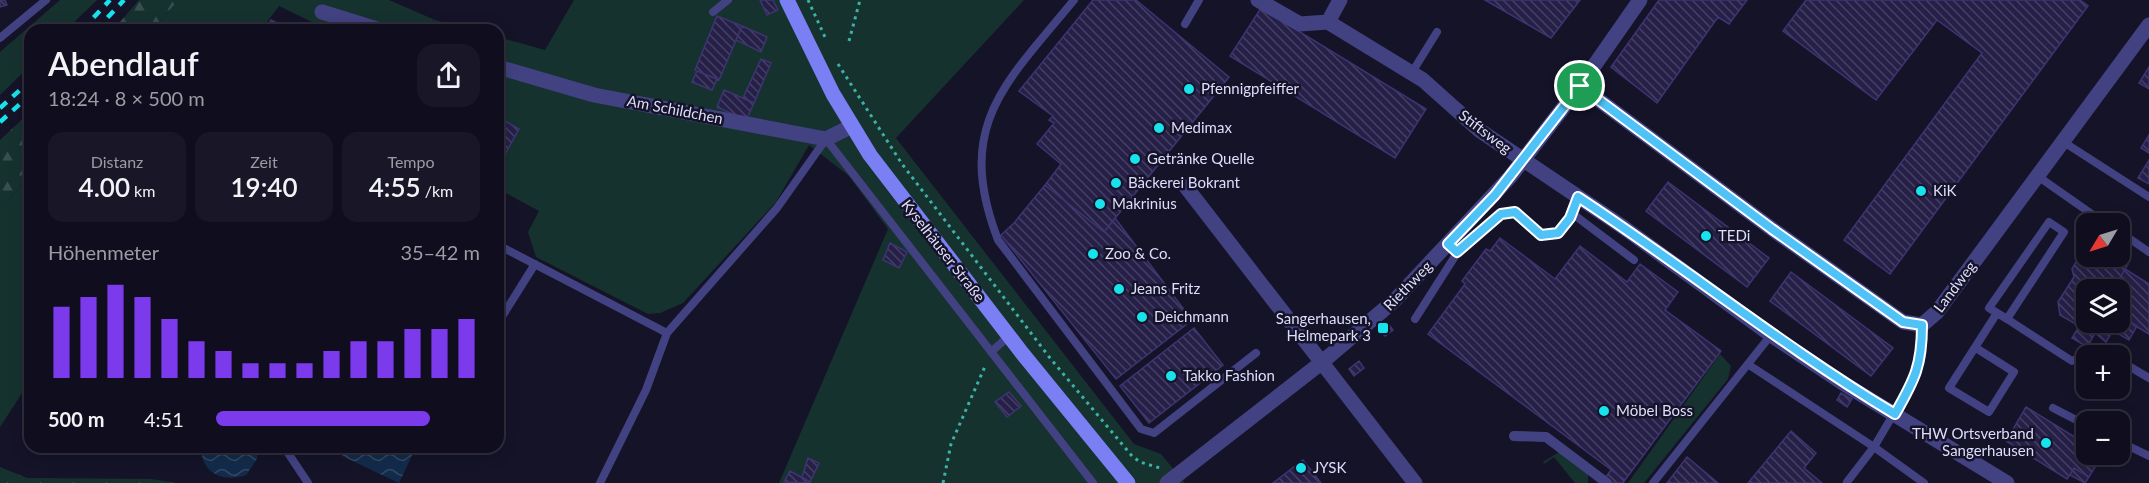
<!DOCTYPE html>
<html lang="de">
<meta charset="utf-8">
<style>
body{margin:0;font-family:Lato,sans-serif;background:#191727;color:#f1f3f6;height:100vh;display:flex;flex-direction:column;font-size:22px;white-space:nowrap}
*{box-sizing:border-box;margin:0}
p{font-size:20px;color:#9c9ca4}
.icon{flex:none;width:33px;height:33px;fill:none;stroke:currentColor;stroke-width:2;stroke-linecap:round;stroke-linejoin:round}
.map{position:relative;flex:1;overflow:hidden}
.side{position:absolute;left:24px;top:24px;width:480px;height:429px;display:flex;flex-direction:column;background:#100e1e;border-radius:18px;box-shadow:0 3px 15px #0003,0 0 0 2px #302e3c}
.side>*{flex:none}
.needle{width:39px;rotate:232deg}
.controls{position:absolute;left:2076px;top:213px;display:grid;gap:12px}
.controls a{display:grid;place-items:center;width:54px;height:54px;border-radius:12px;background:#100e1e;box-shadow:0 3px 15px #0003,0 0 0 2px #302e3c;font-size:30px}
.pin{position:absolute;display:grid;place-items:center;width:51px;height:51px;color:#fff;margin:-26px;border:3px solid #fff;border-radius:50%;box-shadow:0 2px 6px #0007}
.round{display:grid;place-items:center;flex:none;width:63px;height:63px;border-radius:18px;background:#191727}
.summary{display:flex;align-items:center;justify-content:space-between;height:102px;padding:0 24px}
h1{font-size:33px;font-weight:600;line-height:45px}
.figures{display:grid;grid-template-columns:repeat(3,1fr);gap:9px;height:102px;padding:6px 24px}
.figures div{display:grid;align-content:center;border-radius:15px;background:#191727;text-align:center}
.figures b{font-size:26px;font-weight:600}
.figures small{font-size:16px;font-weight:400}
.figures p{font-size:16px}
.chart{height:168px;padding:12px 24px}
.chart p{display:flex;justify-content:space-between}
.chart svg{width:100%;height:108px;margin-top:6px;stroke:#7c3aed;stroke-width:6}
ul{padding:0 24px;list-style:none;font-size:20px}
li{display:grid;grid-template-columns:96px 72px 1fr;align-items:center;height:45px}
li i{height:15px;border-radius:8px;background:#7c3aed}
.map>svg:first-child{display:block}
.green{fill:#16322f}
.forest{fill:url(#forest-firs)}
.water{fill:url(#water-waves)}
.building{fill:url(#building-back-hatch);stroke:#3d3472;stroke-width:1.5}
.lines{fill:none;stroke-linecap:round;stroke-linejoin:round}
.path{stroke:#3bb2a5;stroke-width:3;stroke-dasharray:3 4.5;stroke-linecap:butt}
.service{stroke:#424283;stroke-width:8}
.pedestrian{stroke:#424283;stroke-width:10}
.minor{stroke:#424283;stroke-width:15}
.secondary{stroke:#7b7ff4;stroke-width:15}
.rail{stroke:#18e2ec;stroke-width:4.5;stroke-dasharray:9 8;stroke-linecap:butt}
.route-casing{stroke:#fff;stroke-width:12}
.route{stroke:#4fc3f7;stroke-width:8}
.poi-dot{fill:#18e2ec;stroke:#151328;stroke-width:2}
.labels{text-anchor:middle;stroke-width:5;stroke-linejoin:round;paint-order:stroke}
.poi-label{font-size:15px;fill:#dfddfc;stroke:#151328;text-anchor:start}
.street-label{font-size:15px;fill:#dfddfc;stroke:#151328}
</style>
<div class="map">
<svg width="2149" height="483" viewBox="0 0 2149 483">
<defs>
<pattern id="forest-firs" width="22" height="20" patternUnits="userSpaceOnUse" patternTransform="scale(1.5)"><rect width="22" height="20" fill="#16322f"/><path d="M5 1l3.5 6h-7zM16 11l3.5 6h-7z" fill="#374f4e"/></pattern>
<pattern id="water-waves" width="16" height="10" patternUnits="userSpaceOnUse" patternTransform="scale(1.5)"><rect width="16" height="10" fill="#132b4b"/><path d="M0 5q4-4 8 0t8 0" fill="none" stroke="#354966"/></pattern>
<pattern id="building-back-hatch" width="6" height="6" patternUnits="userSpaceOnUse" patternTransform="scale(1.5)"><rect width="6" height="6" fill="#262048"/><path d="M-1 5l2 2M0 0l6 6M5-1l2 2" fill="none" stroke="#454063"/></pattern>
</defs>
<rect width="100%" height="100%" fill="#151328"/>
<path class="green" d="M60 0H97L66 30H30V66L0 95V52Z
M178 0H389L435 20 472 30H339L314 23 279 6 261 30H153Z
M574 0H1024L896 138 1134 444 1161 454 1185 483H779L888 229 849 176 809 145 776 202 683 303 660 313 648 314 536 257 528 232 539 211 498 189V167L519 129 498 117V37L545 50Z
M30 175V381L0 427V210Z
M1720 354 1731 366 1728 379 1644 483H1628Z
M1559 452 1588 474V483H1575L1554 457 1544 464 1543 462Z"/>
<path class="forest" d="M139 0H178L153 30H113Z
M30 112V175L0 210V140Z
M0 467 27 478 151 479 177 483H0Z"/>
<path class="water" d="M201 447H257V459L246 475C223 483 201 473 201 447Z
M346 447H416L399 483 342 456Z"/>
<path class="building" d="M0 0H5L7 5 0 7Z
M760 0H773L778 10 767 15Z
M1093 0H1136L1229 77 1104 232 1045 185 1061 164 1037 144 1054 123 1049 120 1053 116 1019 91Z
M1485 0H1580L1551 38Z
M1659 0H1747L1729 24 1718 17 1657 103 1611 67Z
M1806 0H2080L2088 6 1890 274 1844 240 1982 53 1937 20 1876 100 1783 31Z
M1261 8 1426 109 1395 158 1230 56Z
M717 16 742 26 719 80 695 70Z
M271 20 291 30H265Z
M742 26 767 37 761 52 736 40Z
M761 59 771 63 754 103 743 98Z
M2149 67V89L2139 83Z
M697 71 717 79 712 90 692 82Z
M724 90 754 103 746 120 717 107Z
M498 117 519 129 498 167Z
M2149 135V153L2141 148Z
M2149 160V184L2138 178Z
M1668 182 1769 258 1747 287 1646 211Z
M1045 185 1104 232 1115 218 1192 320 1116 379 1001 235 1014 223Z
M1500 238 1555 279 1580 246 1627 282 1640 264 1678 292 1665 310 1721 351 1625 480 1428 334 1465 284 1462 281 1486 249 1490 251Z
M890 243 907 252 899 268 883 260Z
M2086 244V256H2120V250L2128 255V264L2113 290H2086V322H2093L2089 328 2081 323 2079 326 2060 315 2058 302 2074 277 2072 269Z
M2125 269 2149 284V334L2121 317 2120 319V290H2113Z
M1791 272 1893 348 1871 376 1770 301Z
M2121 317 2137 326 2129 340 2113 331Z
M2093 322H2118L2106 342 2089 328Z
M2081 323 2096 332 2087 347 2072 338Z
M1390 326 1393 330 1385 336 1382 333Z
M1194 328 1223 365 1149 423 1120 386Z
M1359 361 1364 368 1354 376 1349 369Z
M1009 392 1021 406 1007 417 995 402Z
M1841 393 1852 399 1847 407 1837 400Z
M2026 407 2086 444V454H2103L2089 477 2074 468 2067 479 2006 441Z
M1791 431 1816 453 1804 468 1822 483H1748Z
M1687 457 1718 483H1667Z
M808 458 819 463 810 482 802 477Z
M1303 460 1321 483H1273Z
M2074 468 2089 477 2085 483 2070 475Z
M1611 470 1625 480 1623 483H1611L1605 478Z
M790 471 810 482V483L784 482Z"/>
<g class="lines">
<path class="path" d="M808 0 825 37
M849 41 860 0
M838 64 902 164 1050 358 1132 456 1140 462 1160 468
M943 483 951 444 986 364"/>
<path class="service" d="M1074 0C1005 84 954 125 998 240L1141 429 1154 433 1256 353
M713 12 728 0
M1185 24 1199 0
M0 38 46 0
M1411 74 1437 32
M2062 141 2149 197
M2036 175 2106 224
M1573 214 1634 260
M2120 232 2149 252
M498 245 667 333
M1457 253 1501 214 1515 212 1541 235 1558 233 1570 218 1578 197
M1415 319 1457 253 1454 250
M2007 319 1989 308 2049 222 2064 232 2007 319 2072 361 2097 349 2109 356
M498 323 535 264
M1922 325V356L1916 376 1874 447 1924 483
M1976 348 2014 372 1989 412 1949 388 1997 313
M991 352 1009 336
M2120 361 2149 378
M1749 365 1874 447 1847 482
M2053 408 2086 425
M2120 442 2149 456
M284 447 308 483
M600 483 646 390 667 333 777 208 826 139 1093 483
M1653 483 1771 335"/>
<path class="pedestrian" d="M1514 436 1546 437 1607 483"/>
<path class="minor" d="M1258 0 1300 24 1328 22 1423 80 1479 130 1623 227 1771 335 1846 385 2007 483
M322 12 380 30
M1328 22 1340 0
M498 67 594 95 826 139 852 126
M1580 86 1772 229 1903 322 1922 325 1937 312 2149 25
M1186 187 1415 483
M1167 483 1321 363 1395 300 1510 177 1580 86 1640 0"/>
<path class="secondary" d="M787 0 833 94 870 155 1022 353 1128 483"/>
<path class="rail" d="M82 30 110 0
M96 30 124 0
M0 108 30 81
M0 122 30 95"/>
</g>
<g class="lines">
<defs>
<path id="route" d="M1580 86 1772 229 1903 322 1922 325C1922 365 1915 379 1895 414 1785 348 1686 268 1578 197L1570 218 1558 233 1541 235 1515 212 1501 214 1457 252 1448 244 1495 195Z"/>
</defs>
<use href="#route" class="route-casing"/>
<use href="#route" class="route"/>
</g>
<g class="poi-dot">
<circle cx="1189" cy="89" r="6"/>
<circle cx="1159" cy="128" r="6"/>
<circle cx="1135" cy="159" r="6"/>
<circle cx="1116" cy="183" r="6"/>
<circle cx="1921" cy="191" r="6"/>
<circle cx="1100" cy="204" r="6"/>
<circle cx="1706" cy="236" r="6"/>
<circle cx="1093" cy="254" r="6"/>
<circle cx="1119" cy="289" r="6"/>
<circle cx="1142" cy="317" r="6"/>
<rect x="1377" y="322" width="12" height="12" rx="3"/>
<circle cx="1171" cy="376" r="6"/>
<circle cx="1604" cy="411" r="6"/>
<circle cx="2046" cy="443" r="6"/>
<circle cx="1301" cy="468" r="6"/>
</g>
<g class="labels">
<g class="poi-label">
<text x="1201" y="94">Pfennigpfeiffer</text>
<text x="1171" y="133">Medimax</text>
<text x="1147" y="164">Getränke Quelle</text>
<text x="1128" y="188">Bäckerei Bokrant</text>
<text x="1933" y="196">KiK</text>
<text x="1112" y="209">Makrinius</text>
<text x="1718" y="241">TEDi</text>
<text x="1105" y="259">Zoo &amp; Co.</text>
<text x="1131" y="294">Jeans Fritz</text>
<text x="1154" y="322">Deichmann</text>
<text x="1371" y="324" text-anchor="end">Sangerhausen,<tspan x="1371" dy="17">Helmepark 3</tspan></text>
<text x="1183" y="381">Takko Fashion</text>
<text x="1616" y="416">Möbel Boss</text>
<text x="2034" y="439" text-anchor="end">THW Ortsverband<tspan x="2034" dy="17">Sangerhausen</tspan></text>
<text x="1313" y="473">JYSK</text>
</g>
<g class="street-label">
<text transform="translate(675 110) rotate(11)" y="5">Am Schildchen</text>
<text transform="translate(1485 132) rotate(37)" y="5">Stiftsweg</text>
<text transform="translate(943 251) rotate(52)" y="5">Kyselhäuser Straße</text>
<text transform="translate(1408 286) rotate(-46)" y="5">Riethweg</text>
<text transform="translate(1955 287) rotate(-53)" y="5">Landweg</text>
</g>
</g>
</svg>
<div class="controls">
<a><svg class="needle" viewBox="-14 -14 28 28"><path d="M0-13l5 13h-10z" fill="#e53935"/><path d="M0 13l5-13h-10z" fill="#9c9ca4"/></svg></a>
<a><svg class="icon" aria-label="layers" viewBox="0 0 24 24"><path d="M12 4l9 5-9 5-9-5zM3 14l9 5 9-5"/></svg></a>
<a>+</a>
<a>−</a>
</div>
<div class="pin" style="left:1580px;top:86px;background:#1e9e55"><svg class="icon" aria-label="arrive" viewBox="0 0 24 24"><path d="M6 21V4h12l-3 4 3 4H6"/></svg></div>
<section class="side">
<div class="summary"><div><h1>Abendlauf</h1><p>18:24 · 8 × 500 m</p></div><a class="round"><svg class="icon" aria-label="share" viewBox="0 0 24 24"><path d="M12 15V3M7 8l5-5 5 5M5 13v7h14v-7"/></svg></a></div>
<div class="figures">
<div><p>Distanz</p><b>4.00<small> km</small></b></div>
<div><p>Zeit</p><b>19:40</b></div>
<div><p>Tempo</p><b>4:55<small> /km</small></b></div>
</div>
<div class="chart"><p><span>Höhenmeter</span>35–42 m</p>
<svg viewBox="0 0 160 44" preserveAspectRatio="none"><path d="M5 44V15M15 44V11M25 44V6M35 44V11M45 44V20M55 44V29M65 44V33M75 44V38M85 44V38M95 44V38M105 44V33M115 44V29M125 44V29M135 44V24M145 44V24M155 44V20"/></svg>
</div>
<ul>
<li><b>500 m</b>4:51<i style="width:81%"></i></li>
</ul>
</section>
</div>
